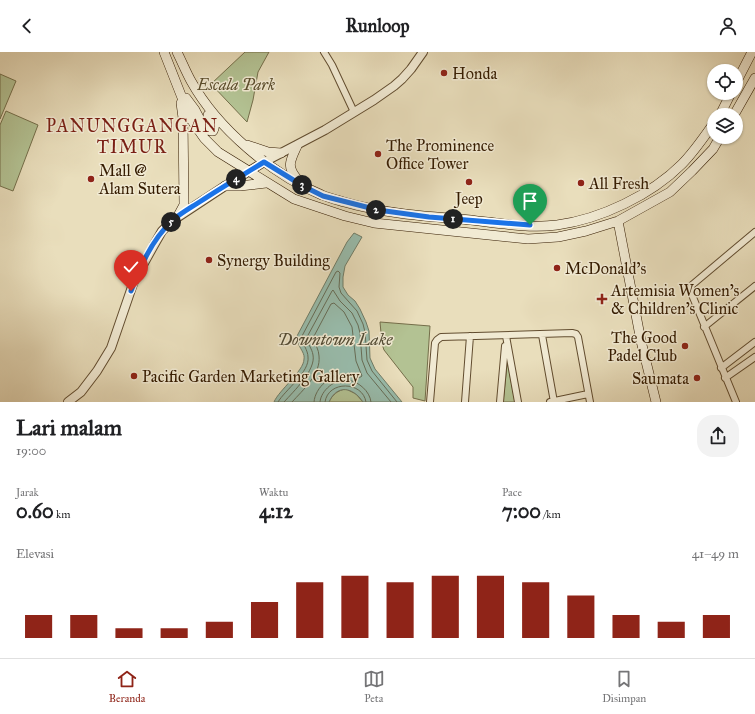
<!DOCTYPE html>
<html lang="id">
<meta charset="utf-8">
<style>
body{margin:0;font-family:"IM FELL Great Primer",serif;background:#f2f2f2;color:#202124;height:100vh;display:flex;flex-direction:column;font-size:15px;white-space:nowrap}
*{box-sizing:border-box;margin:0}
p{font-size:13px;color:#757577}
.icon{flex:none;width:22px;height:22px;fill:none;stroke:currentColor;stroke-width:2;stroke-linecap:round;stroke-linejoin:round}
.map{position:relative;height:350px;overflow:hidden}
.drawer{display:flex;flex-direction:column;background:#fff;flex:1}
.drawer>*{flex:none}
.tools{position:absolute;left:707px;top:12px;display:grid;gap:8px}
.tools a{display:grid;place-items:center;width:36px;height:36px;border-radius:50%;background:#fff;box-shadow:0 1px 3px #0004;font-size:20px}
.pin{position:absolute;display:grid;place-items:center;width:34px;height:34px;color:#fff;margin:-41px -17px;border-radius:50% 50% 50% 0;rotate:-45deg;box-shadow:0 0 4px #0007}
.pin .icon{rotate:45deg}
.km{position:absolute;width:20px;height:20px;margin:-10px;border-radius:50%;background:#222;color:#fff;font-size:11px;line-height:20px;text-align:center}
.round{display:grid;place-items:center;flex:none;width:42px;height:42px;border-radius:16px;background:#f2f2f2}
.summary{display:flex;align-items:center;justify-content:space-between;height:68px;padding:0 16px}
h1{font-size:22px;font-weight:700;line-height:30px}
.figures{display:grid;grid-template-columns:repeat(3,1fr);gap:6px;height:68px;padding:4px 16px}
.figures div{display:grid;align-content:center}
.figures b{font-size:20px;font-weight:700}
.figures small{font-size:11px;font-weight:400}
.figures p{font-size:11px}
.chart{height:112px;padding:8px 16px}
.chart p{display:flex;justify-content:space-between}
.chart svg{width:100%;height:72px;margin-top:4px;stroke:#8f2418;stroke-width:6}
header{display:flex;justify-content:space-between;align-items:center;height:52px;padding:0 16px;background:#fff;font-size:18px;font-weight:700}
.menu{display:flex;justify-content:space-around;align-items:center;height:56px;border-top:1px solid #e0e0e0;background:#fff;font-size:11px;color:#757577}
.menu a{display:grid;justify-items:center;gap:2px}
.menu .on{color:#8f2418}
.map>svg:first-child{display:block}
.green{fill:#b3c293;stroke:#746e4a}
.water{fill:#98bcac;stroke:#707c67}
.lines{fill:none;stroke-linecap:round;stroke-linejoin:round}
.shore{stroke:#666c56;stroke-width:1}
.minor-casing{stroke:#614c2f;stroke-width:8}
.tertiary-casing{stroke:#614c2f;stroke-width:10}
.secondary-casing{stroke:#341b00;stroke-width:10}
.minor{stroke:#f1ead3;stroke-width:6}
.tertiary{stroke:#f1ead3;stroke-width:8}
.secondary{stroke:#f1ead3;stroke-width:9}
.route-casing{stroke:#fff;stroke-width:8}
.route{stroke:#1a73e8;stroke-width:5}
.poi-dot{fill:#8f2418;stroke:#f1ead3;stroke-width:1.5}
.labels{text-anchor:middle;stroke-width:3;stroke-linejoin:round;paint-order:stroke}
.poi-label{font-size:16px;fill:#341b00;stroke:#f1ead3;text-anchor:start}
.park-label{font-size:16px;font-style:italic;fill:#5a4d2c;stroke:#f1ead3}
.water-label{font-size:17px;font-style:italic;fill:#524b34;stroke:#f1ead3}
.quarter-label{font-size:18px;letter-spacing:1px;fill:#7a1f14;stroke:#f1ead3}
</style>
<header><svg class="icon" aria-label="back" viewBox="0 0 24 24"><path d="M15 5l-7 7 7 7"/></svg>Runloop<svg class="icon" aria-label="person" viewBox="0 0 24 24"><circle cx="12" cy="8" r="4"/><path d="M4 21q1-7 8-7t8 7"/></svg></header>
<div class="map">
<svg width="755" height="350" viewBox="0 0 755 350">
<rect width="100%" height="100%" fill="#e9debc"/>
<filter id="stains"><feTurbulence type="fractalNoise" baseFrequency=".005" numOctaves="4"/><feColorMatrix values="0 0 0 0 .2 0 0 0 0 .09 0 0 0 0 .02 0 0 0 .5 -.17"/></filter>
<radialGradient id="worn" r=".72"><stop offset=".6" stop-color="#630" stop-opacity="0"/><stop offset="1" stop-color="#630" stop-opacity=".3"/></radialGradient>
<path class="green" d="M245 0H269L258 20 253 48 247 70 211 32Z
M0 22 16 29 0 67Z
M6 59 38 73 13 139 0 134V73Z
M380 270 430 274 425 349 413 346V335L384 298 382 292Z
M507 313H508L515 350H503Z
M346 337 356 342 363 350H329C332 343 338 338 346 337Z"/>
<path class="water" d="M354 181 362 185 345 214 343 225V235L348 243 355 249 360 257 366 270 369 279 370 306 375 317 402 350H363C353 335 337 332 329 350H274C279 338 304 319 304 307 305 302 301 298 299 293 298 290 298 287 297 284L347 190Z"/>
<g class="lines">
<path class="shore" d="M278 350C285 338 310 320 308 305 308 298 302 292 302 284L336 220 338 219 340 221 339 235 341 241 357 259 363 272 365 280 367 308 372 319 397 350
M284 350C294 339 316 318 313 303 312 296 307 292 307 285L332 239 333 238 340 249 352 261 358 273 360 281 362 308 367 321 391 350
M292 350C303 338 321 322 319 304 319 298 315 292 313 286L331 252 334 251 344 260 352 275 356 309 362 324 359 326C355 324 351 322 347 322 332 321 315 335 314 350
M320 350C321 338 335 327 347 328 358 329 370 339 371 350
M325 350C328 328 363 329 366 350"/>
<defs>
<path id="minor" d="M324 0 332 13 354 60
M704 275 755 234
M542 283 554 350
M506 284 518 350
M721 316 755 290
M725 326 755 305
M430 350 435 291 437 288 441 285 572 281 576 282 578 285 590 350
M465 350 470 284
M500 350 505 294
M550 350 588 342
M736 350 690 238 692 233 755 180"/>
<path id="tertiary" d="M68 350 81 340 97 319 111 296 134 229 154 193 162 179 172 169 225 134 264 110 325 78 374 48 394 34 402 27 411 17 423 0"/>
<path id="secondary" d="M164 0 190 66 204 86 218 100 294 147 345 164 374 171 528 187 558 185 586 179 618 169 670 140 692 119 713 97 720 85
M177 0C182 10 186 20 191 29 217 76 272 123 322 143 329 146 337 148 344 150 382 161 421 164 461 167 492 170 526 177 557 173 601 167 651 143 682 112 694 100 704 85 714 71
M736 31 752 0
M186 46 195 58 203 73 207 78 211 79H213C217 72 212 68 208 63
M720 63 731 41
M734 63 755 26
M247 93 268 100 281 101
M297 94C290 109 286 115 298 128
M225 134H240L266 131
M178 164 184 153 183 66 181 51
M618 169 641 289 656 350"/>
</defs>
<use href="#minor" class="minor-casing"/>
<use href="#tertiary" class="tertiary-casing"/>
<use href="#secondary" class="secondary-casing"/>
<use href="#minor" class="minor"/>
<use href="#tertiary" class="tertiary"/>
<use href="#secondary" class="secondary"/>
</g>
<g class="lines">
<defs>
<path id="route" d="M131 239C140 214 153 186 173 168 181 161 192 155 201 149 222 135 243 123 264 110L303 134 323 144 378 158 429 165 530 173"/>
</defs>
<use href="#route" class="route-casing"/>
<use href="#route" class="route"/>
</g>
<g class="poi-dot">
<circle cx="444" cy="21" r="4"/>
<circle cx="378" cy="102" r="4"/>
<circle cx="91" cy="127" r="4"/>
<circle cx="469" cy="130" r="4"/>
<circle cx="581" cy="131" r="4"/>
<circle cx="209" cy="208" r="4"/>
<circle cx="557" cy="216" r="4"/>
<path d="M600 241h4v4h4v4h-4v4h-4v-4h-4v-4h4z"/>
<circle cx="685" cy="294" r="4"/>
<circle cx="134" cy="324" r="4"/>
<circle cx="697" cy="326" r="4"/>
</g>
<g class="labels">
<g class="poi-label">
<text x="452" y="27">Honda</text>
<text x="386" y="99">The Prominence<tspan x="386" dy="18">Office Tower</tspan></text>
<text x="99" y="124">Mall @<tspan x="99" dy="18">Alam Sutera</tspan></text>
<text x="589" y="137">All Fresh</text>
<text x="469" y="152" text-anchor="middle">Jeep</text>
<text x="217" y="214">Synergy Building</text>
<text x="565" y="222">McDonald's</text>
<text x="611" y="244">Artemisia Women's<tspan x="611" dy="18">&amp; Children's Clinic</tspan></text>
<text x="677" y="291" text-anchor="end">The Good<tspan x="677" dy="18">Padel Club</tspan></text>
<text x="142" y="330">Pacific Garden Marketing Gallery</text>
<text x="689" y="332" text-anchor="end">Saumata</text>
</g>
<g class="park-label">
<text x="236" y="38">Escala Park</text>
</g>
<g class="water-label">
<text x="335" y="293">Downtown Lake</text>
</g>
<g class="quarter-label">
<text x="132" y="80">PANUNGGANGAN<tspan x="132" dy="21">TIMUR</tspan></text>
</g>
</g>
<rect width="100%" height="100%" filter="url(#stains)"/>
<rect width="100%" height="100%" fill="url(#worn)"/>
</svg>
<div class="tools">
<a><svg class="icon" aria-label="locate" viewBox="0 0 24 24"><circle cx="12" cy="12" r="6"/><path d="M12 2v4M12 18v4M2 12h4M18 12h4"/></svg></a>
<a><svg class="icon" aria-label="layers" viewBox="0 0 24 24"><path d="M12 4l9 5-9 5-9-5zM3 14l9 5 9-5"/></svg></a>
</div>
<div class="pin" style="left:530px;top:173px;background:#1e9e55"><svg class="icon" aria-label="arrive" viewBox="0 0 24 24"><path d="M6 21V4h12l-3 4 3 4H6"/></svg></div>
<div class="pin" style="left:131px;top:239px;background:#d93025"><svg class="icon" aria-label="check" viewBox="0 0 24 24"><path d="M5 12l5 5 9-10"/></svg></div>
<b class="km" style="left:453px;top:167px">1</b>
<b class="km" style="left:376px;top:158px">2</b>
<b class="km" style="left:302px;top:133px">3</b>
<b class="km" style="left:236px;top:127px">4</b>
<b class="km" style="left:171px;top:170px">5</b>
</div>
<section class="drawer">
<div class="summary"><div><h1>Lari malam</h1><p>19:00</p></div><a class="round"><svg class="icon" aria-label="share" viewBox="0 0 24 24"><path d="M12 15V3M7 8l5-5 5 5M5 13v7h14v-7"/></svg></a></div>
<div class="figures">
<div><p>Jarak</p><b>0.60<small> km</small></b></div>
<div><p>Waktu</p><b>4:12</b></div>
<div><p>Pace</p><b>7:00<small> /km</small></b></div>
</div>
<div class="chart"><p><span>Elevasi</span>41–49 m</p>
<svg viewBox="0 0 160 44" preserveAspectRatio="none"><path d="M5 44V30M15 44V30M25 44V38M35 44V38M45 44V34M55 44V22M65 44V10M75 44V6M85 44V10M95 44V6M105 44V6M115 44V10M125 44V18M135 44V30M145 44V34M155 44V30"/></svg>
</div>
</section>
<nav class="menu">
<a class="on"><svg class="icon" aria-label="home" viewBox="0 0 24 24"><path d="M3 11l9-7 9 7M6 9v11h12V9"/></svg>Beranda</a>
<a><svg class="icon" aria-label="map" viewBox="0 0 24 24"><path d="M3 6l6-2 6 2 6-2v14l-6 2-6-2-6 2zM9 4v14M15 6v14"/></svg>Peta</a>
<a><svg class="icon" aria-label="saved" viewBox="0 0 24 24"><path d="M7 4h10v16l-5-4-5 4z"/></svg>Disimpan</a>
</nav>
